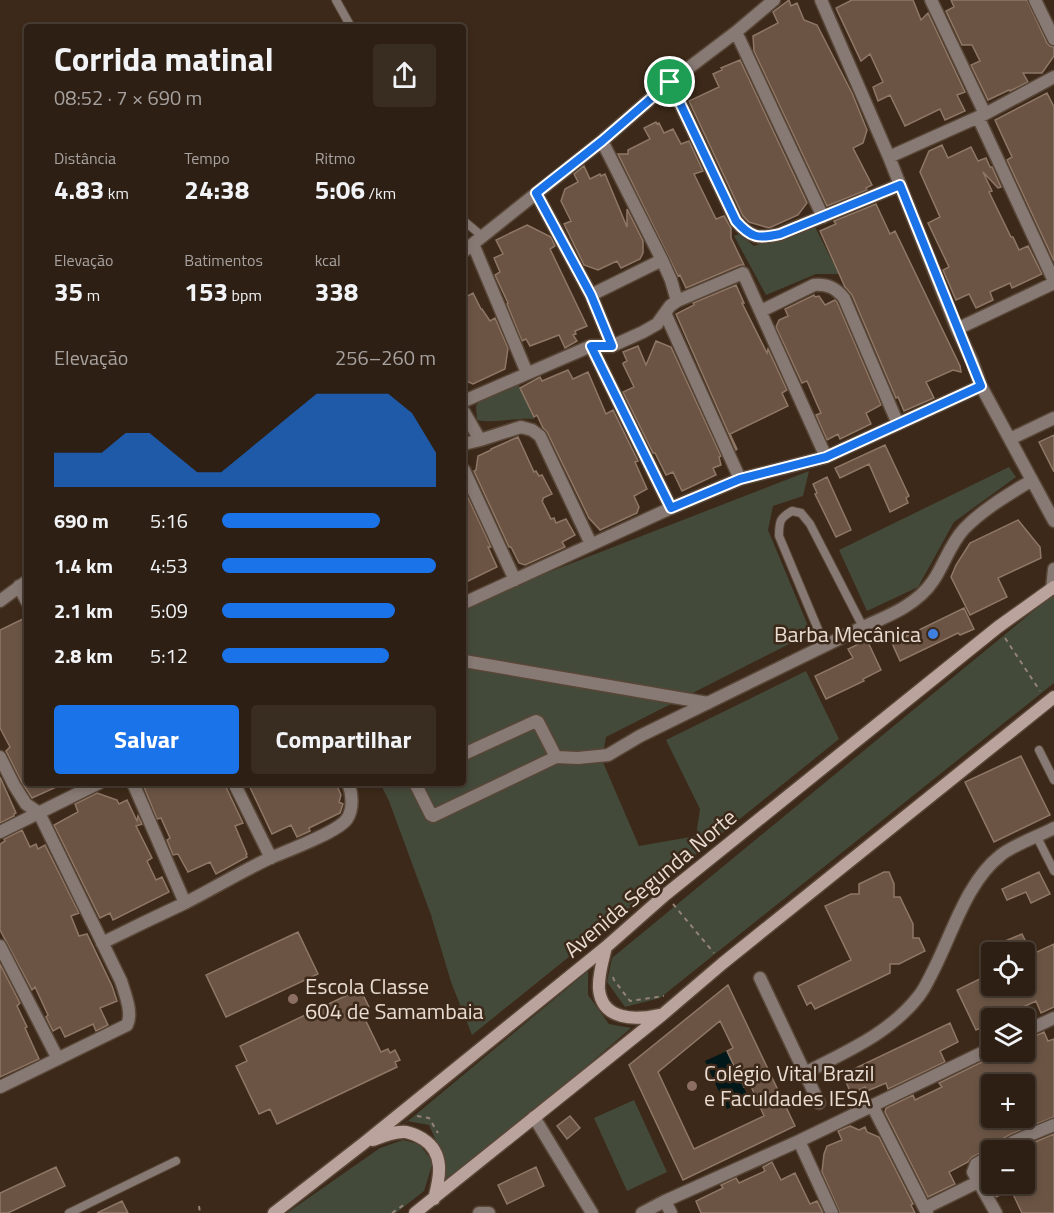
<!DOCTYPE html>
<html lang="pt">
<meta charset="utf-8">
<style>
body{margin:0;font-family:"Titillium Web",sans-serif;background:#392c21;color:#f1f3f6;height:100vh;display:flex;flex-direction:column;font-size:22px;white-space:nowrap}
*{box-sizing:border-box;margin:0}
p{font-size:20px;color:#a7a2a0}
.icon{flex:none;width:33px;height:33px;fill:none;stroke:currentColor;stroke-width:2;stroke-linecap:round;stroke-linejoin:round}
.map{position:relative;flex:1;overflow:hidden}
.drawer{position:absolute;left:24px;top:24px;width:442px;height:762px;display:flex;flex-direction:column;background:#2d1f13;border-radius:6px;box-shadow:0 3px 9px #0003,0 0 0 2px #483d33}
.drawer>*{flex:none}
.tools{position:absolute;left:981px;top:942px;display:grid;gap:12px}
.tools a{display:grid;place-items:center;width:54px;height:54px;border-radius:6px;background:#2d1f13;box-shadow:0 3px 9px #0003,0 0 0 2px #483d33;font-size:30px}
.pin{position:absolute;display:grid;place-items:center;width:51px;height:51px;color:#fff;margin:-26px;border:3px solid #fff;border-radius:50%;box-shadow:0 2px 6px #0007}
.round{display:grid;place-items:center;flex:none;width:63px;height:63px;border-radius:6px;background:#392c21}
.summary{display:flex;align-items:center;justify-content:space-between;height:102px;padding:0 30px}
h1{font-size:33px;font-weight:700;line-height:45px}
.figures{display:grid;grid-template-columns:repeat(3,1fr);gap:9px;height:102px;padding:6px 30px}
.figures div{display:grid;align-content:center}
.figures b{font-size:26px;font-weight:700}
.figures small{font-size:16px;font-weight:400}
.figures p{font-size:16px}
.chart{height:168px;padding:12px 30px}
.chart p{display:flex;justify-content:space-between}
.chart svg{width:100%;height:108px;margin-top:6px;fill:#1a73e8;opacity:.7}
.action{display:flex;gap:12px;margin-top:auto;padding:12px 30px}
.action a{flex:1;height:69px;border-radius:6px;background:#1a73e8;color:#fff;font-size:24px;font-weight:700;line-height:69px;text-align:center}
.action a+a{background:#392c21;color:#f1f3f6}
ul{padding:0 30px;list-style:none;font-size:20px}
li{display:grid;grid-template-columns:96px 72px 1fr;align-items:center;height:45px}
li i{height:15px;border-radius:8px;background:#1a73e8}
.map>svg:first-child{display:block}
.green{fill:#444a3a}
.water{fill:#001819}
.building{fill:#6b5444;stroke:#8f7766;stroke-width:1.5;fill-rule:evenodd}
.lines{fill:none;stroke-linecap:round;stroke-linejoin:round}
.lane-casing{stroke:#584637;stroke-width:10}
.street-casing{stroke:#584637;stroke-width:15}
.secondary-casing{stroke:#584637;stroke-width:15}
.path{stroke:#938376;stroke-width:2;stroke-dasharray:4.5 4.5;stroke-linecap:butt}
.lane{stroke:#877974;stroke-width:8}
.street{stroke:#877974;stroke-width:12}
.secondary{stroke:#baa39c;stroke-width:12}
.route-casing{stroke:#fff;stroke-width:12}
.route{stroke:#1a73e8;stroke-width:8}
.shop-dot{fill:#3f7fe0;stroke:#3c2919;stroke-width:2}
.education-dot{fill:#8d6e63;stroke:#3c2919;stroke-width:2}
.labels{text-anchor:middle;stroke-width:5;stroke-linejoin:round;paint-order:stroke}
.poi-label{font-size:22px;fill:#e9dcd2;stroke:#3c2919;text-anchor:start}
.street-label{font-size:22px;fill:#e9dcd2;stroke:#3c2919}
</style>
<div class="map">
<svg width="1054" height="1213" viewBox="0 0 1054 1213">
<rect width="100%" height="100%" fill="#3c2919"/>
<path class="green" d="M814 225 839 274H816L766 295 734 236 739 234 754 246Z
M517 381 534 419C515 417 496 424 477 420L476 406 481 399Z
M1009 467 1016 477 954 522 918 587 867 611 839 550Z
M809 471 803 496 773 506 768 530 811 633 606 737 602 760 639 846 696 836 700 809 666 740 806 671 839 739 472 1035 451 982 431 915 389 801 380 783H464V605Z
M1054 594V683L660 998 625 1007 607 982 612 958Z
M588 971V995L609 1024 631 1028 559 1090 443 1184 444 1159 429 1125 407 1121 402 1126Z
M634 1100 667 1172 627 1191 594 1118Z
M403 1140 419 1144 433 1162 424 1191 396 1213H287L380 1148Z"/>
<path class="water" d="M727 1051 749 1099 727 1109 705 1061Z"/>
<path class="building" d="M789 0 791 6 797 3 804 20 817 25 852 93 867 130 863 143 853 148 872 185 866 188 867 190 827 206 754 51 753 36 778 23 773 12Z
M852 0H913L921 20 928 13 965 92 957 95 965 111 945 120 940 109 905 126 890 95 878 101 873 87 883 82 870 54 861 61 836 8Z
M951 0H1027L1047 43 1050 46 1054 47V56L1042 73H1023L1028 82 1010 91 1009 90 988 100 971 65 980 61 972 45H962L946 11 954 7Z
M740 60 807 203 798 215 769 228 749 222 743 216 689 101 719 87 713 74 722 70 721 68Z
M1047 93 1054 107V261L1007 160 1012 157 995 120Z
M656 122 657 124 659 123 664 133 673 129 681 144 689 141 703 171 694 174 716 219 724 216 731 228V238L744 265H740L686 288 680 275 678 276 618 154H628V150L650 139 644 128Z
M942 145 948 158 971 147 978 161 986 158 990 167H992L1001 187 998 188 983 172 992 191 989 192 1011 237H1013L1019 250 1028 246 1042 274 1012 288 1010 283 990 292 993 300 976 308 969 294 956 300 943 270 949 267 928 223 940 217 920 172 929 151Z
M584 166 590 179 600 174 601 176 605 174 627 227V209L643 241V253L640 259 621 268 617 261 598 270 584 265 564 224 571 221 561 201 565 189 578 182 574 174Z
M876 204 890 234 895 231 960 366 961 372 953 370 926 382 934 398 904 411 898 397 896 398 852 295 845 287 820 231 836 224 834 221Z
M527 225 551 237 555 246 550 249 587 326 575 331 576 334 573 335 577 341 565 348 559 335 530 346 526 339 522 341 507 304 508 303 495 275 500 272 494 258 503 254 496 240Z
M736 285 744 303H742L767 353 768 349 787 390 782 393 788 406 730 434 737 449 736 450 676 314 694 305 693 303Z
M473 293 481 309H482L490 321 495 318 508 348 505 369 473 384 464 380V298Z
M814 295 815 297 819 296 825 305 835 300 837 302 881 405 866 413 871 424 840 439 838 434 827 440 816 415 821 413 816 402 807 381 802 383 776 327 779 320 788 316 785 309Z
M656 341 671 347 721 456 719 457 721 465 713 468 716 475 682 491 673 472 666 475 655 453H653L623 392 634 387 623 364V363L627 361 623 352 638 346 646 365Z
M568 370 573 379 588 372 606 414 613 410 638 461 635 462 647 489 634 496 639 507 637 513 600 530 589 518 547 432 543 428 537 415 534 417 520 388 540 377 542 381Z
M1054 435V472L1039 442Z
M518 437 534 472 536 471 539 476 542 475 552 494 543 498V500L542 501 551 519 554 518 556 523 566 519 575 535 562 542 565 547 525 565 519 563 511 547H509L474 471 476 470 478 456 491 450V449Z
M885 445 909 496 906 498 908 503 890 512 869 464 840 478 835 468Z
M827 477 851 530 836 537 815 494 817 493 813 484Z
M464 489 491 547H488L497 567 464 583Z
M1018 520 1040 547 1041 558 998 578 1007 597 970 615 951 577 956 565 970 543Z
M964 608 974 629 960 635 958 633 900 661 892 643Z
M27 617V783H65L32 798 21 781 6 751 10 747 0 728V630Z
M867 640 881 670 863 679 864 681 826 699 815 676 853 658 848 649Z
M1021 756 1050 815 994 842 965 782Z
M0 777 16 813 14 814V816L0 823Z
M144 783H224L243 823 235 826 247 854 246 855 247 857 216 874 210 862 188 872 178 854 173 855 167 840 170 838 161 818 157 819 144 787Z
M248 783H336L341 795 339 802 343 804 340 813 309 828 310 831 297 837 291 825 272 834Z
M97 793 117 800 119 804 127 800 137 821 138 816 142 824 136 826 152 858 147 861 156 880 162 877 169 892 113 920 110 913 100 918 54 825 78 812 75 804Z
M22 830 30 847 36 844 38 849 45 845 79 913 71 916 79 936 87 934 112 986 117 1001 100 1008 108 1025 96 1031 93 1024 65 1037 60 1027 53 1031 46 1017 48 1015 35 987 32 990 0 930V844L5 841 4 839Z
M884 872H889L894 884V897H900L913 924V938H919L925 951 899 964H890V973L815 1009 811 1002 807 1005 798 986 851 960 825 906 851 894H859V884Z
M1039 872 1050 894 1031 903 1026 892 1007 900 1002 889Z
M298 932 318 974 226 1017 206 975Z
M1022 934 1031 952H1008L1003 942Z
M1054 944V1007L1041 1013 1036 1001 1000 1018H992V1023L976 1030 957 990 992 973V986H1024V958Z
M0 964 20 1003 17 1006 27 1027 25 1028 39 1059 0 1077Z
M728 985 795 1126 683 1180 629 1065ZM720 1021 733 1048 727 1051 744 1087 750 1084 764 1116 694 1149 658 1072Z
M360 989 369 1007 361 1011 381 1052 388 1049 390 1053 395 1050 400 1060 395 1062 397 1067 277 1124 270 1109 259 1114 236 1066 247 1061 240 1046Z
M950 1023 958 1042 940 1051 945 1062 888 1089 886 1083 867 1091 865 1087 851 1094 843 1074Z
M1044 1032 1048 1041 1054 1039V1117L1011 1134 995 1143 992 1147 972 1157 968 1162 949 1172 955 1184 928 1197 885 1112 886 1108 913 1095 915 1100 942 1087 939 1083 1002 1052H1024V1041ZM1024 1080V1118H992V1084H1014Z
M570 1116 580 1128 567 1139 557 1126Z
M850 1126 859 1130 865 1127 867 1132 879 1137 913 1204 911 1205 915 1213H840L822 1172 824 1154 827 1146 842 1140 838 1131Z
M1054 1134V1213H1022L1011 1190 996 1197 982 1171 983 1170 992 1165V1184H1024V1157L1032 1153 1028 1145Z
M772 1162 781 1180 795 1173 810 1204 817 1201 823 1213H701L696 1201 723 1188 721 1185 736 1178 739 1183 765 1171 763 1167Z
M56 1167 65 1186 8 1213H0V1193Z
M536 1167 544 1186 507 1204 498 1185Z
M122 1201 128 1213H97Z"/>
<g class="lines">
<defs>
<path id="lane" d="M336 0 351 27
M464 221 482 236
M825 646 779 536C779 521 780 518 792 511L801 513 810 524 863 627
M1039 750 1054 780
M1037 837 1054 871
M69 1213 176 1161"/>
<path id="street" d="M821 0 889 157 957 329
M931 0 985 114
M1035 0 1054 39
M736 32 823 217
M670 82 736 221C751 238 758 239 780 234L900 185
M978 117 1054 281
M602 141 662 260 671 280 677 301
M889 157 985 114 1054 77
M536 193 591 295 612 346
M473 244 527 373
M464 251 602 141 670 82 736 32 774 0
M1054 283 957 329 972 361 981 386 1054 521
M591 295 662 260
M761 311 814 285C828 284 836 288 844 298L898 424
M665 313 740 479
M591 346 671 508
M464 401 591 346H612L643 332 657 324 670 306 677 301 743 273 826 457
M464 412 480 440 464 444
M1010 439 1054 418
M480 440 521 427 532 430 540 436 591 544
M464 470 515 580
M19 586 27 602
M1052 589 1054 569
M0 601 27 581
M464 603 671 508 740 479 826 457 981 386
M464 661 708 703
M464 754 536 721 538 722 556 757 578 758 608 755 640 736 863 627C888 616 917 605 933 581 944 565 950 544 964 529 983 509 1008 495 1032 480
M0 757 14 785 26 804 39 813 121 981C125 994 133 1013 127 1025L0 1087
M133 783 185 903
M234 783 271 858
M415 783 431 815 433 816 556 757
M0 832 99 783
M102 943C130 929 157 916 185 903 214 888 241 872 270 858 287 851 338 832 347 819 354 808 352 793 348 783
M0 946 58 1059
M760 978 819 1103
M1024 1032 1054 1018
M805 1073C845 1052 889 1034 918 997 924 990 928 981 932 973 952 935 966 882 1001 855 1013 845 1039 836 1054 828
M872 1105 927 1213
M534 1117 592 1213
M799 1141 832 1213
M999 1150 1015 1141 1054 1125
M992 1155 976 1164 973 1172 996 1213
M925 1208 978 1182
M479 1213H489
M642 1213 665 1201
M671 1213 665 1201 799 1141 992 1048"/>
<path id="secondary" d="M606 947C603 960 598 975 599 989 602 1021 636 1020 659 1015
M373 1140C383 1136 395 1131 406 1132 411 1133 418 1136 423 1139 445 1153 440 1177 434 1199
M274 1213 364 1143 606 947 665 895 998 627 1054 587
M415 1213 662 1015 723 963 1054 697"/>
</defs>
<use href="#lane" class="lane-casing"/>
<use href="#street" class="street-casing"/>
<use href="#secondary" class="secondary-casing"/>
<path class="path" d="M1005 638 1040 691
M673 904 714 953
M613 977 614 980 630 1001 664 996
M417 1116 429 1118 438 1133
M199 1206 200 1213
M392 1213 405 1204"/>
<use href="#lane" class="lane"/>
<use href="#street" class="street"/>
<use href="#secondary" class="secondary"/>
</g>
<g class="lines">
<defs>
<path id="route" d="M670 82 736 221C751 238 758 239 780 234L900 185 981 386 826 457 740 479 671 508 591 346H612L591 295 536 193 602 141Z"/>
</defs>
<use href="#route" class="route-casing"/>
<use href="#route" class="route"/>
</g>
<circle class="shop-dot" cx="933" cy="634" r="6"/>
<g class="education-dot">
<circle cx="293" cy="999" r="6"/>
<circle cx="692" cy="1086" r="6"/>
</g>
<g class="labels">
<g class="poi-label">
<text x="921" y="642" text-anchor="end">Barba Mecânica</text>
<text x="305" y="994">Escola Classe<tspan x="305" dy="25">604 de Samambaia</tspan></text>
<text x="704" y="1081">Colégio Vital Brazil<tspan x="704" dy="25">e Faculdades IESA</tspan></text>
</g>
<g class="street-label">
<text transform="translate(650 883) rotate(-40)" y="8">Avenida Segunda Norte</text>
</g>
</g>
</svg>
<div class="tools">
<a><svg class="icon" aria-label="locate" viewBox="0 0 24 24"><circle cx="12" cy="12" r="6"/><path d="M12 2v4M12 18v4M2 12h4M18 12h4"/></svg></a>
<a><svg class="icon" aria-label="layers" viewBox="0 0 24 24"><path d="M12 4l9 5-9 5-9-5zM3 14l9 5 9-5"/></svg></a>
<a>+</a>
<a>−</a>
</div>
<div class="pin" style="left:670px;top:82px;background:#1e9e55"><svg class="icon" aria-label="arrive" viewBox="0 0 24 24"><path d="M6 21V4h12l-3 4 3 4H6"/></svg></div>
<section class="drawer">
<div class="summary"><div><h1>Corrida matinal</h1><p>08:52 · 7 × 690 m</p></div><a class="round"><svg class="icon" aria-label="share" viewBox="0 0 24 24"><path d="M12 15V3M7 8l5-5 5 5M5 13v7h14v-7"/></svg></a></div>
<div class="figures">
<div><p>Distância</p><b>4.83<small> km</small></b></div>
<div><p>Tempo</p><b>24:38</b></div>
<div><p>Ritmo</p><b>5:06<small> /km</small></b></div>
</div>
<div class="figures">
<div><p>Elevação</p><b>35<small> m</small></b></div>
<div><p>Batimentos</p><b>153<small> bpm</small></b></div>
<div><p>kcal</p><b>338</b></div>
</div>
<div class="chart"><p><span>Elevação</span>256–260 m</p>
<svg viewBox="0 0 160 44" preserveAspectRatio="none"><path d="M0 44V30L10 30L20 30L30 22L40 22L50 30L60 38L70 38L80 30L90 22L100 14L110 6L120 6L130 6L140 6L150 14L160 30V44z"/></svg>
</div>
<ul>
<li><b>690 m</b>5:16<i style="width:74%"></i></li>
<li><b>1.4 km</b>4:53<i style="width:100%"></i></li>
<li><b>2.1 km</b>5:09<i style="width:81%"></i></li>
<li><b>2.8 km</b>5:12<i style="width:78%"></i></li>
</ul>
<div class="action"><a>Salvar</a><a>Compartilhar</a></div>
</section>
</div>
